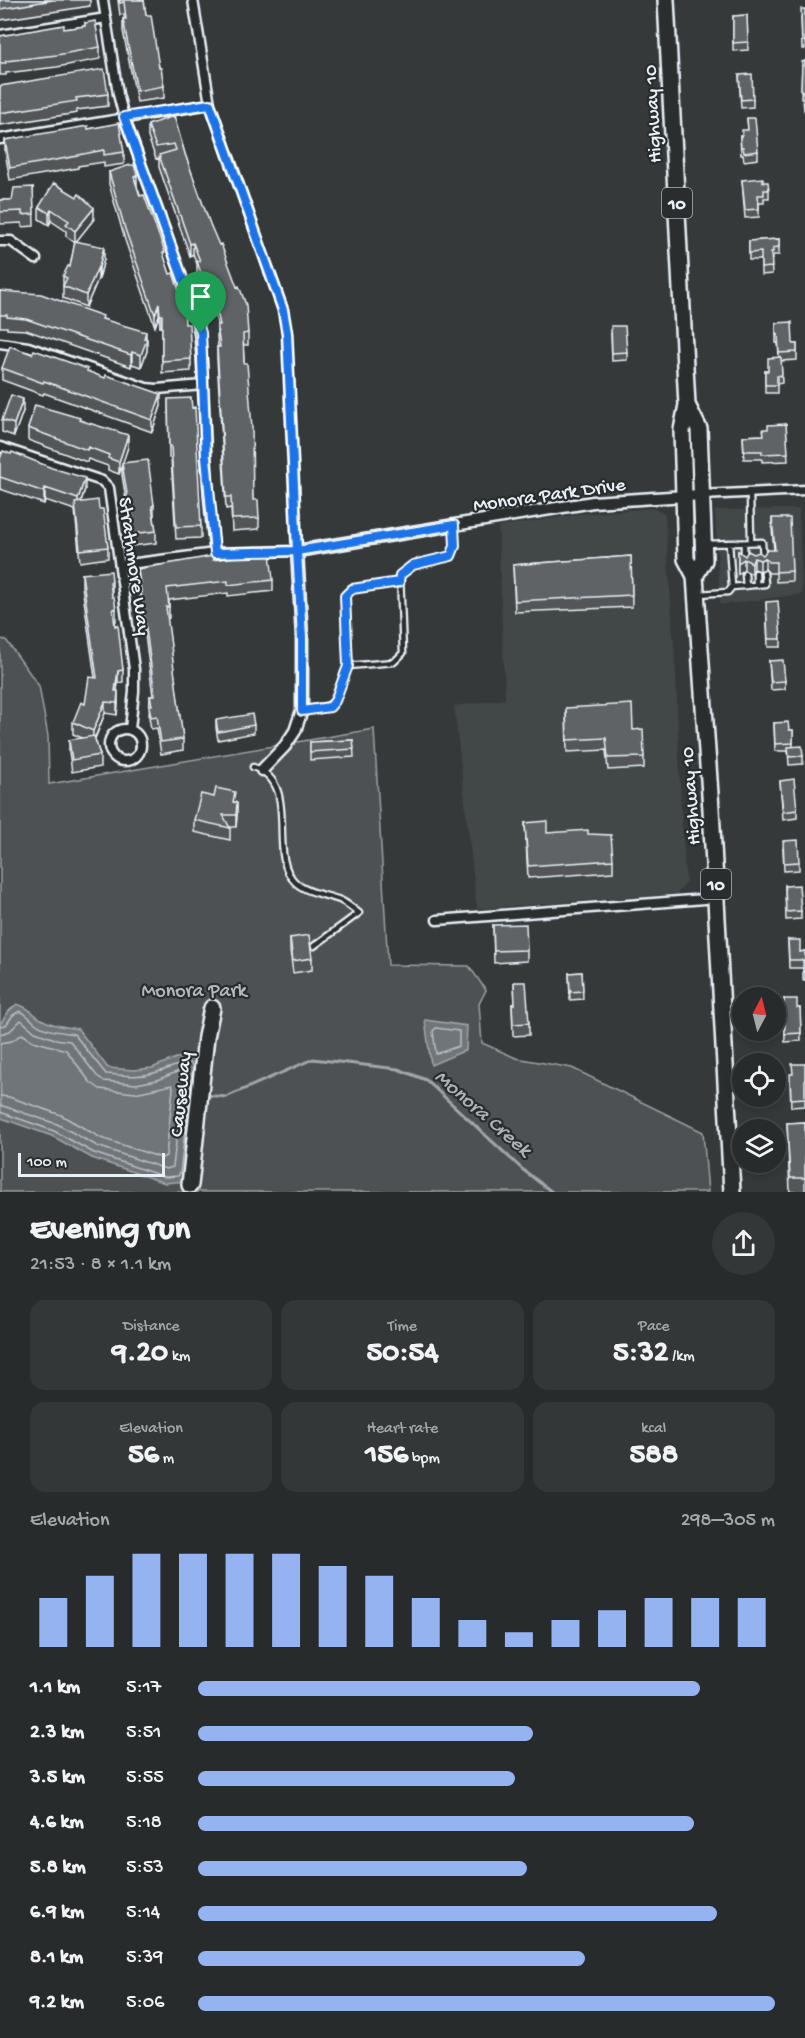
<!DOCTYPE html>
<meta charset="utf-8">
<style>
body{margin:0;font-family:"Gochi Hand",sans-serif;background:#343738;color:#f1f3f6;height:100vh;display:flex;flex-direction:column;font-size:22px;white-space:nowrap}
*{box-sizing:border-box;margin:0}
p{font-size:20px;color:#a5a7a9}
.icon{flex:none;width:33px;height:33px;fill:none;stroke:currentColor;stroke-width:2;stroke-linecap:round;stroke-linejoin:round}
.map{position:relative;height:1192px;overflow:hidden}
.drawer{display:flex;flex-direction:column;background:#282b2c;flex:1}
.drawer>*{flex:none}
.needle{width:39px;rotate:7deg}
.controls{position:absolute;left:732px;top:987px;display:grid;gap:12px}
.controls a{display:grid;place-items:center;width:54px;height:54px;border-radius:50%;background:#282b2c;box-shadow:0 3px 9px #0003,0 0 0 2px #444748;font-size:30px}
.scale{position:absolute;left:18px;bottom:15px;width:147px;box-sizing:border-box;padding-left:6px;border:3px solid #e8f1f8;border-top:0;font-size:16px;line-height:21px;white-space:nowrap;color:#e8f1f8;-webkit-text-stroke:4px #2a2d2e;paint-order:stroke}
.pin{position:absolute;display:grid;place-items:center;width:51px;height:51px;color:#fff;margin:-62px -26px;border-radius:50% 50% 50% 0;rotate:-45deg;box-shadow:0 0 6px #0007}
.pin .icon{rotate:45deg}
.round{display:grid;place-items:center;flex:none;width:63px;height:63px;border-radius:32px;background:#343738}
.head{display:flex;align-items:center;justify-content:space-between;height:102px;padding:0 30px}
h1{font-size:33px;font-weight:800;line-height:45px}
.stats{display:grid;grid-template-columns:repeat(3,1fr);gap:9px;height:102px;padding:6px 30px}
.stats div{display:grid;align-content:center;border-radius:15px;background:#343738;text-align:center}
.stats b{font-size:30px;font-weight:800}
.stats small{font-size:16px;font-weight:400}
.stats p{font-size:16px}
.chart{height:168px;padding:12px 30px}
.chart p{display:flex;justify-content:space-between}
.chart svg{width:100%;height:108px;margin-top:6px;stroke:#95b2f1;stroke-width:6}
ul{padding:0 30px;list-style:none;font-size:20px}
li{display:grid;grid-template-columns:96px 72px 1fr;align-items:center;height:45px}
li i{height:15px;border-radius:8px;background:#95b2f1}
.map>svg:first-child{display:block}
.built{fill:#424647}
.green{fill:#4d5152;stroke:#9aa1a5;stroke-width:1.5}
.water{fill:#707579;stroke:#a0a7ac;stroke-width:1.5}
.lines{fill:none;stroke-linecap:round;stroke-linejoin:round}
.shore{stroke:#b8bfc5;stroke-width:1.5}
.stream{stroke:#a0a7ac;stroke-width:3}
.service-casing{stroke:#e8f1f8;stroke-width:9}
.minor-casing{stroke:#e8f1f8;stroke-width:13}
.tertiary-casing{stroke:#e8f1f8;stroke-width:15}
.trunk-casing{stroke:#e8f1f8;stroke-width:20}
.service{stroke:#2a2d2e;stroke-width:4.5}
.minor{stroke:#2a2d2e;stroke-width:8}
.tertiary{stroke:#2a2d2e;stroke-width:10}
.trunk{stroke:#2a2d2e;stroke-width:15}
.wall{fill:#525557;stroke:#e8f1f8;stroke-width:1.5}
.shaded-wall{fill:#424547;stroke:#e8f1f8;stroke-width:1.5}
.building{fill:#5f6365;stroke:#e8f1f8;stroke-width:1.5}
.route-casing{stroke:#fff;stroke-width:12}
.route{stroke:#1a73e8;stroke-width:8}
.labels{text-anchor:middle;stroke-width:4.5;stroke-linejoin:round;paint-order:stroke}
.shield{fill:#2a2d2e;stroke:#afb6bb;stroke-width:1.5}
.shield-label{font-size:18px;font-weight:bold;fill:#e8f1f8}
.street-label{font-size:20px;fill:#e8f1f8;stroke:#2a2d2e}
.park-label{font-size:20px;fill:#b2b9be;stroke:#2a2d2e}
.water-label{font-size:21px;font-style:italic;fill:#acb3b8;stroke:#2a2d2e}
</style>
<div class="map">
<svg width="805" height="1192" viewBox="0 0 805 1192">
<rect width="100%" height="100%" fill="#35393a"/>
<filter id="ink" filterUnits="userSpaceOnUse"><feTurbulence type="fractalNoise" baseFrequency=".0167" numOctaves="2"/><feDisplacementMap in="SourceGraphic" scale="12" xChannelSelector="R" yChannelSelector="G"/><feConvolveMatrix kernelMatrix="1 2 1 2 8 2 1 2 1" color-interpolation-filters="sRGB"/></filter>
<g filter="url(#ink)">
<path class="built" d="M652 508 665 514 676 675 681 808 686 883 677 894 477 909 454 706 505 699 498 527 579 514Z
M799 509 802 594 720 605 715 510Z"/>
<path class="green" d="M0 639 6 640 39 686 48 736 49 784 374 729 388 965 469 966 486 990 479 1004 482 1043 516 1058 572 1068 703 1132 708 1192H0Z"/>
<path class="water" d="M17 1004C33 1009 32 1015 43 1020 53 1026 66 1027 78 1029L108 1068 134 1070 152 1068 176 1058 192 1057 200 1049 186 1181 165 1183 92 1158 52 1136 1 1118 0 1024 9 1011Z
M425 1020 467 1026 466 1050 431 1065Z"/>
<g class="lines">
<path class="shore" d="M0 1026 6 1025 13 1015 20 1011C27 1014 29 1018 35 1023 45 1031 62 1032 74 1034L106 1074C122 1075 138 1078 154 1073 167 1070 176 1064 190 1063L193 1066 180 1173 178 1176 165 1177 94 1153 54 1131 0 1112
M436 1028 459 1031V1046L436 1054 433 1031Z
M0 1034 10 1031 21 1020 35 1032 55 1039 70 1041 97 1076 104 1081 136 1084 157 1080 179 1071H183L184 1074 173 1167 166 1169 97 1146 57 1124 0 1105
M0 1043 12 1041 22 1034 33 1041 66 1050 90 1082 100 1089 135 1093 172 1085 173 1088 166 1156 162 1158 101 1138 61 1115 9 1097 0 1096"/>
<path class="stream" d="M205 1095 226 1097 313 1059 398 1069 426 1080 522 1169 552 1192"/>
<defs>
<path id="service" d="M750 493 751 542
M729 543 732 587
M744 543V561
M706 544 762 542 763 559
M756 573V585
M745 574 746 586
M699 594 728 592 732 587 765 584 764 573
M348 666 345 596 352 589 399 582
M302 710C344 708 333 699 348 666L394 662 403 653 400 575 413 565 451 556 455 546 454 525
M253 767C303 783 265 855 296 883 307 893 327 895 340 900 347 903 353 909 359 913L314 946"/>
<path id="minor" d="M103 0 118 94 124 117 194 310C203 342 202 373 204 406 206 455 208 504 215 553
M0 35 106 18
M0 139 210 104
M0 241H11L36 259
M0 343 28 347 146 388 157 389 203 385
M0 447 102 481 109 488 134 669V691L130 729
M701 495 805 490
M121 565 215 553 297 551 287 333 283 310 210 104 193 0
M109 745a16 16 0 1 1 32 0a16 16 0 1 1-32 0Z
M437 920 717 898"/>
<path id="tertiary" d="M262 770 285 746 295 731 302 710V637L297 551 593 502 701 495"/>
<path id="trunk" d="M666 0 687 405 682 430 686 559 695 576 711 809 732 1192
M687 405 699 429 704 560 695 576
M190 1185 206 1037 212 1008"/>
</defs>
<use href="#service" class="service-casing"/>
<use href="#minor" class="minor-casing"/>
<use href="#tertiary" class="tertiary-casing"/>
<use href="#trunk" class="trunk-casing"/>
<use href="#service" class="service"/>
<use href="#minor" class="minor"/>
<use href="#tertiary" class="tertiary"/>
<use href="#trunk" class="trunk"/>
</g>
<path class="wall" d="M0 0H90V6L0 20Z
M118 0H144L146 15 164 86V98L137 102 123 31V19H124V14L120 15Z
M805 9V49H802L801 17Z
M747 15 748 50 733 51V16Z
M85 23 100 47V59L57 67 6 73V75H0V36L64 29 85 26Z
M805 61V109L804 110 803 99H801L802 62Z
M739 75 753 99V107L741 108Z
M0 86 108 94V106L77 110V113L0 125Z
M174 116 185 154 248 333V345H243L253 500 259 518V529L232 531 231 508 226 509 217 359V347H218L217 337V325H218L211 306 208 307 197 273V264L193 254 190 256 159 167V158L156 159 148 137V125Z
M747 118 758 151V159L744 161 743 155H741L740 136H742L748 130Z
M88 129 124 152V164L104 167V162L78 166V168L10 180 5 152V140Z
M109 172 137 187 165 260 185 324 191 359V371L162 373V327H160L159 315 155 327 125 240 109 184Z
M742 180 763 182 769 190V198H764V203H759V217L745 218Z
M33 187 34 226 22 227V223L0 224V200H12Z
M39 207 94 219 76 241 104 259 99 279H98L86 307 63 298V276L70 267 75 243 66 236V231L51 221 49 225 39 219Z
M779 239V255H773V259H771L772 274 761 275V260H749V241Z
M0 291 103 319 146 338 147 351 141 367 132 364 131 367 26 330 7 329V327H0Z
M776 323 793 344H797V360L781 361 782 383 777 384V393H765V371H768L779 357 778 343H776Z
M611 334 627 352V360L612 361Z
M32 354 88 372 161 406 152 432 44 393 43 395 2 380V368Z
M168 399 201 526V538L176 539 171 458H169Z
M23 411 14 436 2 432V420Z
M80 420 128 447 122 463 154 505V517L156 531V543L132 546 130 532V521L131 520 130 511 128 512 122 475V465L119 474 108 470V466L88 459 87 462 28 440V428Z
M786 424 788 461 762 462V459H744L743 436 764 435 768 429Z
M0 459 85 489 81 502 99 509 108 547V558L80 562 75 510 45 500 44 504 0 489Z
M772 518 792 571V581L776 582V573H769L765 569 760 571 754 569 752 574 744 570 738 574V551L745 556 763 555 774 550 772 529Z
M631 556 632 607 515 612 513 565Z
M213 560 273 580V591L228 596V593L169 600V618L167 619 183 739V750L161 754 157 728 151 729 149 717 150 696H153L138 581V569Z
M82 574 112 581V593H111L116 609V621H115L123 670V682L118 683 117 691 118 703 117 715 105 713 95 739 100 755V767L72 772 69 752V740L82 738 73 734V722L85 704 95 678 82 586Z
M766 602 781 639V647H768Z
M769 661 785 681V689L771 690Z
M566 708 633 730 644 757V768L608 770 606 750 567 752Z
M216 720 254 725V733L218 740 216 728Z
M774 723 789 730H793V747L803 756V764L789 765 788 751H775Z
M353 740 354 757 310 760V742Z
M780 781 797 810V818L783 820Z
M235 802 237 815 236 827H230V840L194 832V820Z
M525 823 547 833 588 834 613 860V872L528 878Z
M783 849 799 862V870L784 871Z
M785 886 801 911V919L786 920Z
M493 925 527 950V961L494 963Z
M290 938 312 958V970L293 973 290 950Z
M788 940 800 952 805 951V980H803V968H789Z
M582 972 583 999 570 1000 569 973Z
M514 982 529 1023V1035L513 1036 512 1004H515Z
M784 999 797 1008H800L801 1041 785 1042Z
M805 1064V1106L791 1107 790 1082 792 1074Z
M805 1122V1192H790L787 1123Z"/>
<path class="shaded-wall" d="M137 175V187L134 177Z
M94 208V219L75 243V231Z
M51 209V221L49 225V213Z
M193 243V254L190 256V244Z
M104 247V259L99 279V267Z
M98 267V279L86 307V295Z
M211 294V306L208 307V295Z
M159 303V315L155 327V315Z
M160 315H162V327H160Z
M146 332V343L147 339V351L141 367V355L144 338Z
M132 352V364L131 367V355Z
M161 394V406L152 432V420Z
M23 399V411L14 436V424Z
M128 435V447L119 474V462Z
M85 478V489L78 510V499Z
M45 488V500L44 504V492Z
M754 558V569L752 574V563Z
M765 558V569L760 571V560Z
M744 559V570L738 574V563Z
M118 671V683L115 702V691Z
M118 691V703L117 715V703Z
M105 702V713L93 742V731Z
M237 803V815L236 827V815Z"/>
<path class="building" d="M0 0H53L0 9Z
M119 0H144L146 15H151L159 68H161L164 86 137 91 123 19H126L124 2 120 3Z
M801 9H805V41H802Z
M747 15 748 42 733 43V16Z
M95 21 100 47 57 55 6 61V63H0V36L64 25V29L85 26V23Z
M805 61V101L804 102 803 91H801L802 62Z
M104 69 108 94 76 98 77 101 0 113V86Z
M752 74 753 99 741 100 739 75Z
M174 116 185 154 210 224 219 245 221 244 237 287 239 286 246 305 248 333 243 334 244 363H247L252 428 253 500H258L259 518 232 519 231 497H226L217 347H220L217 325H220L218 316 211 294 208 295 197 261H200L193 243 190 244 159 155 176 150 174 144 156 147 148 125Z
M747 118H755L758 151 744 153 743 147H741L740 136H742V130H748Z
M119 123 124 152 104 155V150L78 155V156L10 168 5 140 88 126V129Z
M130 165H134L137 175 134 177 140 196 144 195 165 252 163 253 170 274 173 273 184 305 185 324H189L191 359 162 361V315H160L159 303 155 315 125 229 109 172Z
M763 178V182H768L769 190H764V195H758L759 209 745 210 742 180Z
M54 183 77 197 79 194 94 208 75 231 66 224 69 221 51 209 49 213 39 207Z
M33 187 34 214 22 215V211L0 212V200H12L14 188Z
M779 239V247L773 248V252H771L772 267 761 268V252L749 253V241Z
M75 241 104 247 99 267H98L86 295 63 286 67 278 63 276 68 266 70 267Z
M0 291 41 294 103 316 102 319 146 332 144 338 147 339 141 355 132 352 131 355 26 319 7 317V315H0Z
M792 322 793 344H797V352L779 353 778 335H776V323Z
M611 326H625L627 352 612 353Z
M10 346 32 354 34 350 88 369 87 371 105 378 106 375 161 394 152 420 44 381 43 383 2 368Z
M781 357 782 375 777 376V385H765V371H768V358Z
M11 395 23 399 14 424 2 420Z
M191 398 192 408 195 407 201 526 176 527 171 446H169L168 399Z
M35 405 80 418 79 420 128 435 119 462 108 458 109 455 88 447 87 450 28 428Z
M786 424 788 453 762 454V451H744L743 436 764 435 763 429H768V425Z
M3 451 11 454 12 452 52 468 85 478 78 499 45 488 44 492 0 477V459Z
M148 460 154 505 152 506 156 531 132 534 130 521 133 520 130 499 128 500 122 463Z
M98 500 99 509H103L108 547 80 550 75 503Z
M772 518H790L792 571 776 572V562H769L765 558 760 560 754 558 752 563 744 559 738 563V551L745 556 748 551 754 554 759 552 763 555 767 550H775Z
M270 553 273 580 228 585V581L167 588 169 607H166L183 739 161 742 157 716 151 717 149 706 152 705 150 696H155L138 569 213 556V560L244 555V556Z
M631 556 632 595 515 601 513 565Z
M111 571 112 581 110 582 112 597H114L116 609H113L115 626 118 625 123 670 118 671 115 691H118L117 703 105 702 93 731 73 722 81 702 85 704 89 677 97 678 82 574Z
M778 601 781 639H768L766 602Z
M783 660 785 681 771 682 769 661Z
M632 704 633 730 643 729 644 757 608 758 606 738 567 740 566 708Z
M252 714 254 725 218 732 216 720Z
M788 722 789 730H793V743L775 744 774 723Z
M94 736 100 755 72 760 69 740Z
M353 740 354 749 310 752V742Z
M802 746 803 756 789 757 788 747Z
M794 779 797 810 783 812 780 781Z
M216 788 235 792 233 802 237 803 236 815H223L230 828 194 820 201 794 214 797Z
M547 821V833L588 830V834L611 835 613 860 528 866 525 823Z
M798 840 799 862 784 863 783 841Z
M799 885 801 911 786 912 785 886Z
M526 924 527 950 494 951 493 925Z
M309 935 312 958 293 961 290 938Z
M788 940H800V952L805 951V960H789Z
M803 961H805V972H803Z
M582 972 583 991 570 992 569 973Z
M514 982H526L529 1023 513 1024 512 1004H515Z
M784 999H797V1008H800L801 1033 785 1034Z
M792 1064H805V1098L791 1099 790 1074H793Z
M805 1122V1178H790L787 1123Z"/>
</g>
<g class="lines" filter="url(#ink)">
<defs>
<path id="route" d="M201 333 206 457 215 553 297 551 302 637V711L330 707 335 701 348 666 345 596 352 589 399 582 400 575 413 565 451 556 455 546 454 525 297 551 287 333 283 310 210 104 124 117 194 310 201 333"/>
</defs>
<use href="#route" class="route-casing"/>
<use href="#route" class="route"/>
</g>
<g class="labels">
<g class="shield">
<rect x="662" y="188" width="30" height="30" rx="4.5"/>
<rect x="701" y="869" width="30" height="30" rx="4.5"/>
</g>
<g class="shield-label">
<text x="677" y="209">10</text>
<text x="716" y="890">10</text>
</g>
<g class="street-label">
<text transform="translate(651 114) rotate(-93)" y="7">Highway 10</text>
<text transform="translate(549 493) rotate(-8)" y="7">Monora Park Drive</text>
<text transform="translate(136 566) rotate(82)" y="7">Strathmore Way</text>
<text transform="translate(689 796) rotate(-94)" y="7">Highway 10</text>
<text transform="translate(179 1094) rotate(-84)" y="7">Causeway</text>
</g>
<g class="park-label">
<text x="194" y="996">Monora Park</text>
</g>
<g class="water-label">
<text transform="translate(484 1112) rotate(41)" y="7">Monora Creek</text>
</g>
</g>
</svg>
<div class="controls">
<a><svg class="needle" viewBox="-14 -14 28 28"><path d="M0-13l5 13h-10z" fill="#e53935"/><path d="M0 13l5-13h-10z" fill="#a5a7a9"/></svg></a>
<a><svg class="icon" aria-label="locate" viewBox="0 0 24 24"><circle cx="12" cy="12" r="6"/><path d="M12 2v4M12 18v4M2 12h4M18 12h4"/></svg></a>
<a><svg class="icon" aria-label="layers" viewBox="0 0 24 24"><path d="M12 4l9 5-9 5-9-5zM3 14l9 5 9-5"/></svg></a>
</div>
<div class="scale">100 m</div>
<div class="pin" style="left:201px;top:333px;background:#1e9e55"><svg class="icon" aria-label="arrive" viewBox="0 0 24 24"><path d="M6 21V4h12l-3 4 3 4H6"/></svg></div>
</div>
<section class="drawer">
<div class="head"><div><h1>Evening run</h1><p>21:53 · 8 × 1.1 km</p></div><a class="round"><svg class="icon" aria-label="share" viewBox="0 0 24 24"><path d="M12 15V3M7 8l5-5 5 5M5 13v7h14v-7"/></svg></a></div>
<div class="stats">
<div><p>Distance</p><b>9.20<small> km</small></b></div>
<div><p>Time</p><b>50:54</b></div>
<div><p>Pace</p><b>5:32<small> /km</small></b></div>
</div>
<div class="stats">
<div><p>Elevation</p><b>56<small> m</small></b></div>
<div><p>Heart rate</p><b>156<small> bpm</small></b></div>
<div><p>kcal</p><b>588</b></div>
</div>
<div class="chart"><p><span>Elevation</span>298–305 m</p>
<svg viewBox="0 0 160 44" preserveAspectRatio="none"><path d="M5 44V24M15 44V15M25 44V6M35 44V6M45 44V6M55 44V6M65 44V11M75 44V15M85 44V24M95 44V33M105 44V38M115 44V33M125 44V29M135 44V24M145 44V24M155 44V24"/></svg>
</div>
<ul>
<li><b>1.1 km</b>5:17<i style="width:87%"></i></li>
<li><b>2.3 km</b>5:51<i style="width:58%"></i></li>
<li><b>3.5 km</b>5:55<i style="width:55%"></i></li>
<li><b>4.6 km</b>5:18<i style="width:86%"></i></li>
<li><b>5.8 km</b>5:53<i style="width:57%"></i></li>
<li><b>6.9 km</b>5:14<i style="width:90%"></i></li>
<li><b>8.1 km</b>5:39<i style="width:67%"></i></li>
<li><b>9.2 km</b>5:06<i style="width:100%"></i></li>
</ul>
</section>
